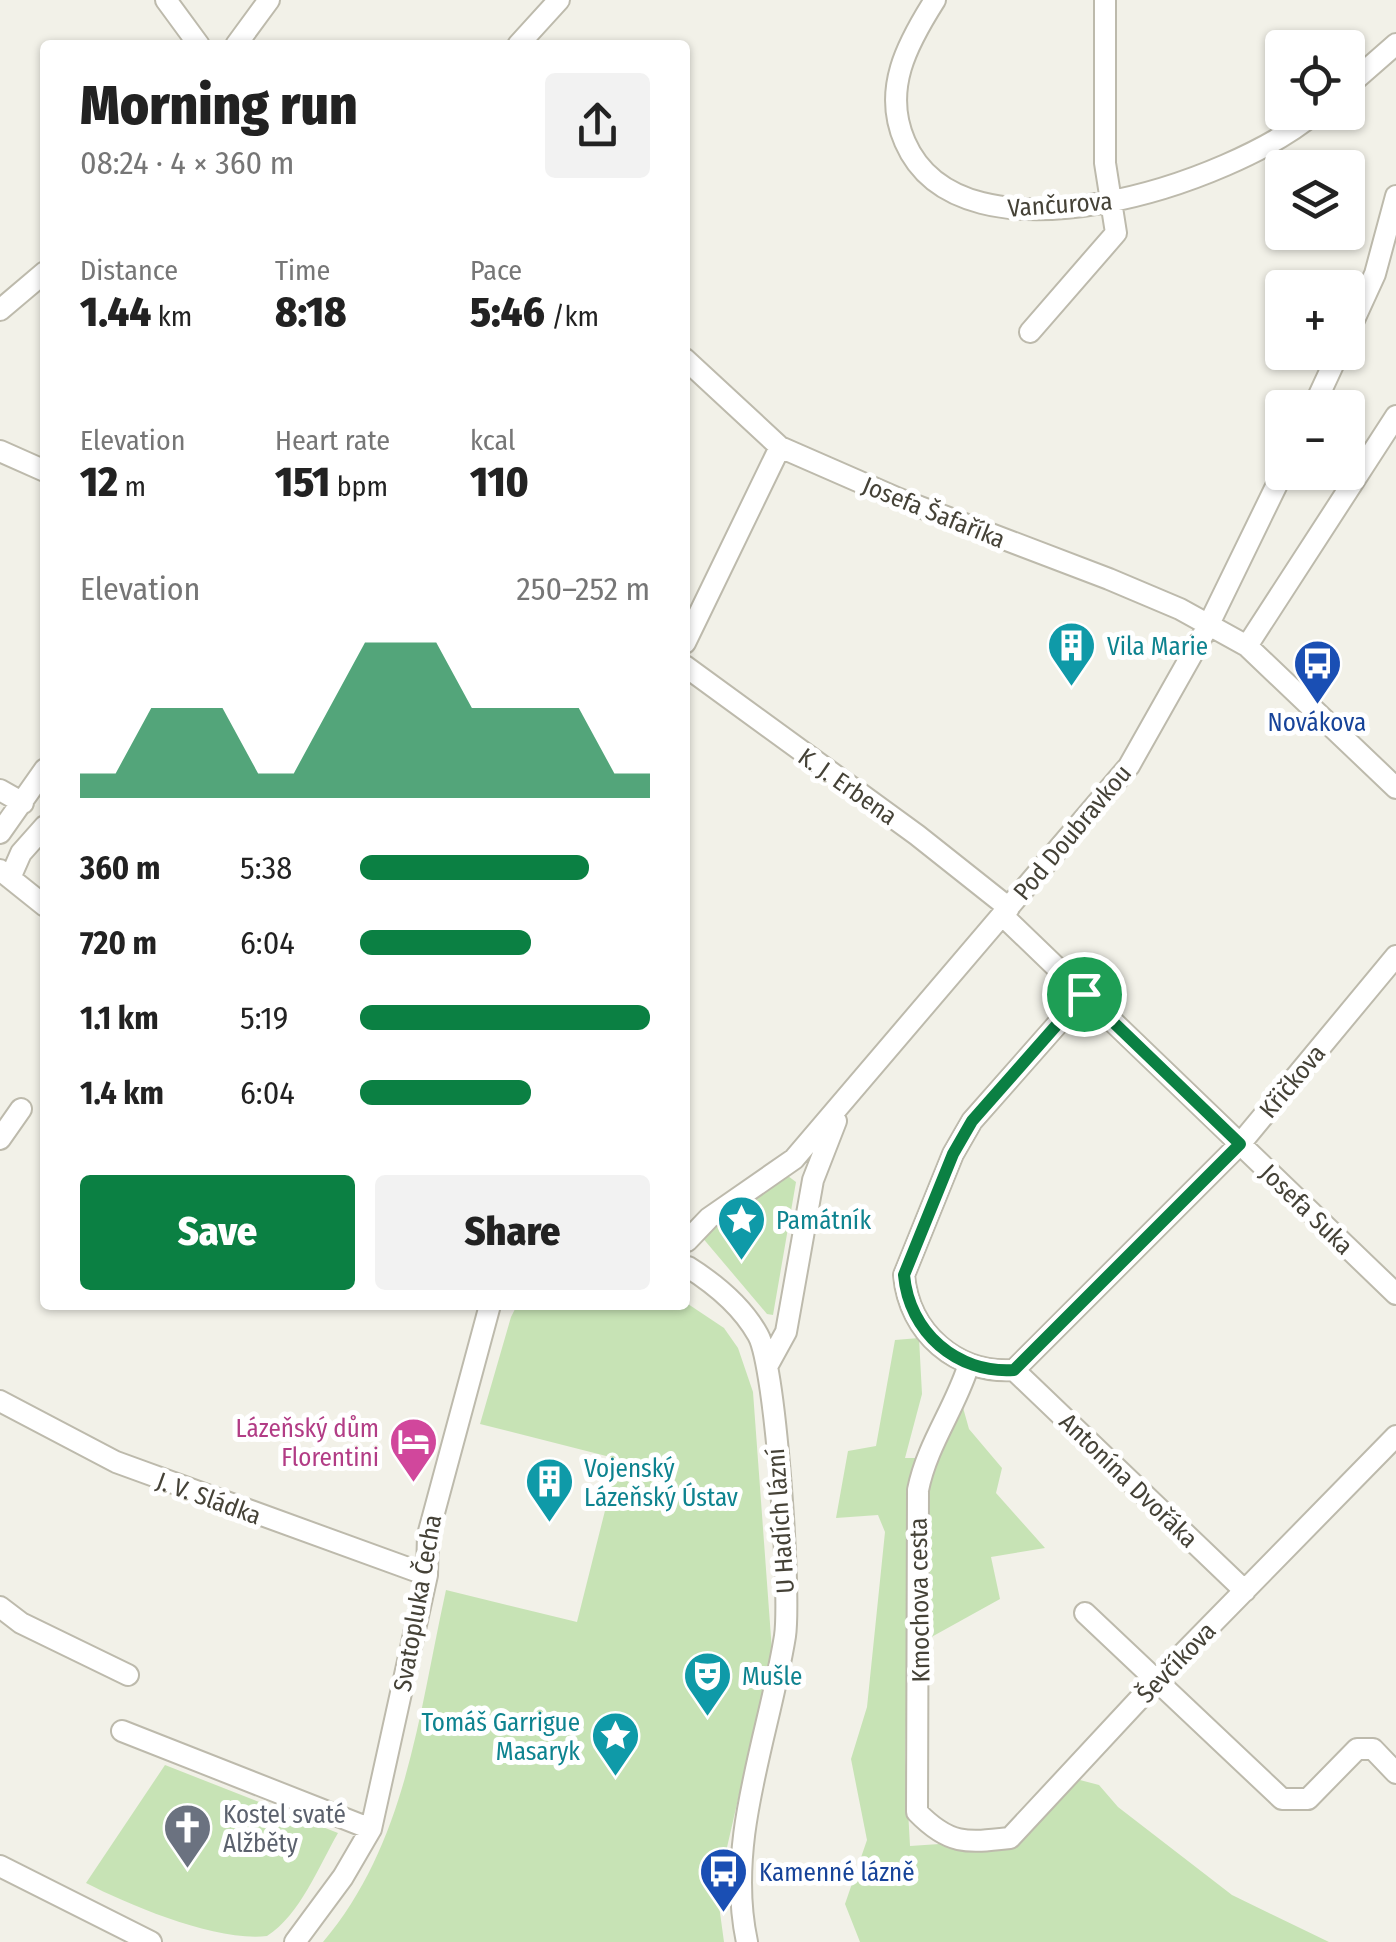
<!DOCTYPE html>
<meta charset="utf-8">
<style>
body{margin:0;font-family:"Fira Sans Condensed",sans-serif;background:#f2f2f2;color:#222;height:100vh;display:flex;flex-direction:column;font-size:38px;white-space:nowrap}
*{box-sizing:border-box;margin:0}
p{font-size:32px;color:#767676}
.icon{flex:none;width:55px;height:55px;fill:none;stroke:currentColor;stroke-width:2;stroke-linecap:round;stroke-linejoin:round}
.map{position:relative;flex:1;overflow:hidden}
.sheet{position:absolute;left:40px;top:40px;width:650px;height:1270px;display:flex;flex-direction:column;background:#fff;border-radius:10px;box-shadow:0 2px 8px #0004}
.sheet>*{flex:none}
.fabs{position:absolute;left:1265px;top:30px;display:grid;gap:20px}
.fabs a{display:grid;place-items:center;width:100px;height:100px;border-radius:10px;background:#fff;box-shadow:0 2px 8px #0004;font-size:50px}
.pin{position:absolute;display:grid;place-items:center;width:85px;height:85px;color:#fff;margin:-42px;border:5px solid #fff;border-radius:50%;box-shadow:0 2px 10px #0007}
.round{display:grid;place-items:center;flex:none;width:105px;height:105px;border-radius:10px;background:#f2f2f2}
.overview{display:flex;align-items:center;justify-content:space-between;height:170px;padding:0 40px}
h1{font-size:55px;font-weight:800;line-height:75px}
.stats{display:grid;grid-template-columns:repeat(3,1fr);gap:15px;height:170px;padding:10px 40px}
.stats div{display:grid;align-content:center}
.stats b{font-size:42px;font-weight:800}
.stats small{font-size:28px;font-weight:400}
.stats p{font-size:28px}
.chart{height:280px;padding:20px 40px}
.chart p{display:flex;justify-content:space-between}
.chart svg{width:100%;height:180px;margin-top:10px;fill:#0b8043;opacity:.7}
.button{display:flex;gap:20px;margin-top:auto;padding:20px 40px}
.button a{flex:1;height:115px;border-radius:10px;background:#0b8043;color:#fff;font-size:40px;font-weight:800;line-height:115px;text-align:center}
.button a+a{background:#f2f2f2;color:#222}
ul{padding:0 40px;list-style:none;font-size:32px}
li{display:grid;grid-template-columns:160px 120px 1fr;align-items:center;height:75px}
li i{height:25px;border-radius:12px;background:#0b8043}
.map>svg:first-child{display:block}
.green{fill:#c7e3b5}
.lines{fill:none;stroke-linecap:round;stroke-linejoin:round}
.minor-casing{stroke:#bdbaac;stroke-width:24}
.minor{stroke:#fff;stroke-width:20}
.route-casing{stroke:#fff;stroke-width:20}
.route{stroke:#0b8043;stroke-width:12}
.labels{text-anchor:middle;stroke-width:10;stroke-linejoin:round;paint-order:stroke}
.street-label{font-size:25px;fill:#454237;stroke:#fff}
.culture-label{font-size:25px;fill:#0d838f;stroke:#fff;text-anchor:start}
.transit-label{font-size:25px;fill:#164399;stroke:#fff}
.hotel-label{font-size:25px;fill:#b23c85;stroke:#fff;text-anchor:end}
.worship-label{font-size:25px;fill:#5b616d;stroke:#fff;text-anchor:start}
</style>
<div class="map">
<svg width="1396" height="1942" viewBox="0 0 1396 1942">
<rect width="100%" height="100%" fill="#f2f1e8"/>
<path class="green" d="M788 1176 796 1182 773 1315 767 1314 701 1236Z
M685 1302 724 1328 738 1348 753 1392 772 1651 717 1891 724 1942H323C407 1843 419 1712 446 1590L577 1622 618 1459 480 1424 511 1317 517 1305Z
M919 1338 922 1394 905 1458H934L962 1404 969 1429 1002 1468 996 1493 1045 1548 991 1557 1000 1599 908 1650 905 1756 910 1846 969 1842 1012 1848 1080 1780 1099 1785 1118 1807 1232 1895 1329 1942H860L845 1904 867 1840 851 1759 867 1707 885 1532 878 1515 836 1518 848 1451 876 1446 895 1340Z
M165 1765 338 1833C319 1866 300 1915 267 1936 217 1942 131 1906 86 1883Z"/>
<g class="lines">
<defs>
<path id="minor" d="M166 0 199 45
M935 0C907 44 882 90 905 142 962 274 1234 183 1316 112
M236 45 269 0
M518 45 559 0
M1348 86 1396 44
M0 310 45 272
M1030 332 1116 233 1105 163V0
M1348 333 1375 274 1396 196
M685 359 780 447 899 499 1109 579 1180 609 1247 646 1396 788
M1313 408 1339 352
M0 451 45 471
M685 643 780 447
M1247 646 1396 416
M685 666 917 835 1009 908
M0 790 23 803
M0 833 45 769
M0 870 45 906
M10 878 21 853 45 826
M1002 915 1396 1294
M0 1139 21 1109
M687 1241 709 1218 794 1159 1129 766 1208 626 1283 472
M688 1267C715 1284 742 1306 758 1335 776 1367 791 1594 785 1636 769 1736 725 1841 747 1942
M769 1363 786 1332 813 1180 836 1121
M968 1367C954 1410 927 1445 918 1490L917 1812C949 1845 966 1843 1010 1838L1157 1680 1396 1436
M1014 1370 1240 1144 1396 956
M1014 1370C957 1374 909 1333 904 1275L953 1154 972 1121 1084 994
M1014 1370 1245 1591
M0 1401 116 1462 427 1575
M0 1607 21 1623 128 1675
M1085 1613 1282 1799H1308L1357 1749H1373L1396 1773
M122 1731 371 1829
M0 1866 151 1942
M295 1942 343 1877 371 1829 427 1575 428 1535 490 1305"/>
</defs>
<use href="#minor" class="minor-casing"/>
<use href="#minor" class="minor"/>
</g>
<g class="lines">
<defs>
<path id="route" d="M1084 994 1240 1144 1014 1370C957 1374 909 1332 904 1275L953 1154 972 1121Z"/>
</defs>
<use href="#route" class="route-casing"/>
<use href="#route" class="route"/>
</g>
<defs>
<symbol id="building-pin" viewBox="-11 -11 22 30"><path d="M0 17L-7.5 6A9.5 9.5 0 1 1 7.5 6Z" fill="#0f9aa8" stroke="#fff"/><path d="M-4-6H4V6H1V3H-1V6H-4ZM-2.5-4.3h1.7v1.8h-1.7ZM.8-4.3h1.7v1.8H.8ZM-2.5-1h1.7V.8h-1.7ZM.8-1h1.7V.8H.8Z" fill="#fff"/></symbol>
<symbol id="bus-pin" viewBox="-11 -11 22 30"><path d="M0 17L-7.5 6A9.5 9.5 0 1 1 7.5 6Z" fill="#1a4fb4" stroke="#fff"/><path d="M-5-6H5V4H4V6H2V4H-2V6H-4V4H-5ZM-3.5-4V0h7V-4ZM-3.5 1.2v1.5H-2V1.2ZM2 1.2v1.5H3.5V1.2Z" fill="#fff"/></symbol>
<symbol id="sight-pin" viewBox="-11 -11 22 30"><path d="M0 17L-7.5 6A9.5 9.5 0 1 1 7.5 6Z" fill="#0f9aa8" stroke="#fff"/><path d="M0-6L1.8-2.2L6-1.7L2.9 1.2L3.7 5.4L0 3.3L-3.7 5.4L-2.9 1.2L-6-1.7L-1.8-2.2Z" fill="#fff"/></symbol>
<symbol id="hotel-pin" viewBox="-11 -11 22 30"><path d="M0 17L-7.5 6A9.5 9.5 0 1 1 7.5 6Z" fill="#d1479c" stroke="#fff"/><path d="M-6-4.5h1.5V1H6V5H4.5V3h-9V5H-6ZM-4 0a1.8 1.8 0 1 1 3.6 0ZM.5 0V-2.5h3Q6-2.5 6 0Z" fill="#fff"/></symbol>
<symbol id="theatre-pin" viewBox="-11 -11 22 30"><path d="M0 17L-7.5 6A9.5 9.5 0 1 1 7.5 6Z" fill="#0f9aa8" stroke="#fff"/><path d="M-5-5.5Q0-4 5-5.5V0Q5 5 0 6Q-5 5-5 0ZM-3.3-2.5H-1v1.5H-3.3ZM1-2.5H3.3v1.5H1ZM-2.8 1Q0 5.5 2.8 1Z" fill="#fff"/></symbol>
<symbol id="church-pin" viewBox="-11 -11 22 30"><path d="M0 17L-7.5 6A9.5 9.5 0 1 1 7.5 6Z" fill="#6b7280" stroke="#fff"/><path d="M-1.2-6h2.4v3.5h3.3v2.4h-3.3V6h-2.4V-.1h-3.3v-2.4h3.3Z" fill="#fff"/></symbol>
</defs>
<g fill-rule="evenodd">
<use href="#building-pin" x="1044" y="618" width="55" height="75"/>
<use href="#bus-pin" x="1290" y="636" width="55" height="75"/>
<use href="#sight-pin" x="714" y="1192" width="55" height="75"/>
<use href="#hotel-pin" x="386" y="1414" width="55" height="75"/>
<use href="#building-pin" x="522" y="1454" width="55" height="75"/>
<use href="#theatre-pin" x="680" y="1648" width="55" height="75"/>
<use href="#sight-pin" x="588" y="1708" width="55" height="75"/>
<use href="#church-pin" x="160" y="1800" width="55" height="75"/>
<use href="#bus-pin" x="696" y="1844" width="55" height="75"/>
</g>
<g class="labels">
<g class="street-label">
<text transform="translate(1060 204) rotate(-4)" y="9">Vančurova</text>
<text transform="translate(934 512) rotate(22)" y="9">Josefa Šafaříka</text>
<text transform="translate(848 786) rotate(35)" y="9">K. J. Erbena</text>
<text transform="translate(1072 832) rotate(-50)" y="9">Pod Doubravkou</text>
<text transform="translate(1292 1081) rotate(-50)" y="9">Křičkova</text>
<text transform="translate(1307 1209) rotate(44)" y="9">Josefa Suka</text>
<text transform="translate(1129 1480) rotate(44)" y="9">Antonína Dvořáka</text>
<text transform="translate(209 1498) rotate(20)" y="9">J. V. Sládka</text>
<text transform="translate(780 1521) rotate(-94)" y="9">U Hadích lázní</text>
<text transform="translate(919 1600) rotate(-91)" y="9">Kmochova cesta</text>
<text transform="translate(417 1603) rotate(-80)" y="9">Svatopluka Čecha</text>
<text transform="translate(1176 1662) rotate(-46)" y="9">Ševčíkova</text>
</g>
<g class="culture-label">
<text x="1107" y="655">Vila Marie</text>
<text x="776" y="1229">Památník</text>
<text x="584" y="1477">Vojenský<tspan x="584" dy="29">Lázeňský Ústav</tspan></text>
<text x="742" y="1685">Mušle</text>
<text x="580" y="1731" text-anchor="end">Tomáš Garrigue<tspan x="580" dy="29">Masaryk</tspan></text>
</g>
<g class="transit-label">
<text x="1317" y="731">Novákova</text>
<text x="759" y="1881" text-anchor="start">Kamenné lázně</text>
</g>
<g class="hotel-label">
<text x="379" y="1437">Lázeňský dům<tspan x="379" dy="29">Florentini</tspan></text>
</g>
<g class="worship-label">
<text x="223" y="1823">Kostel svaté<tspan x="223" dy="29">Alžběty</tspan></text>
</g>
</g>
</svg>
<div class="fabs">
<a><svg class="icon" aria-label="locate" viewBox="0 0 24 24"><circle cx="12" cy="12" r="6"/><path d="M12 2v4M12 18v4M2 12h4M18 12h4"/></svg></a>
<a><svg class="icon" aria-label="layers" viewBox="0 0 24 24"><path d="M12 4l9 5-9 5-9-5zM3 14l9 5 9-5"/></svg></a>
<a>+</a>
<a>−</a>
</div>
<div class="pin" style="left:1084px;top:994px;background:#1e9e55"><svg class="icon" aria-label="arrive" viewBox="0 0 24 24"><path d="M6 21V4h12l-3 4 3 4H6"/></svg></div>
<section class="sheet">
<div class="overview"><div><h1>Morning run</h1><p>08:24 · 4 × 360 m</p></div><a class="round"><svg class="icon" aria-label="share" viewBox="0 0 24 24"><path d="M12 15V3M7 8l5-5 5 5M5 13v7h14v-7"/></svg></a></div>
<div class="stats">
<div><p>Distance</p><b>1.44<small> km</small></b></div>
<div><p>Time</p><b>8:18</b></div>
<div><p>Pace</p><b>5:46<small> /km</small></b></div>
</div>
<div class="stats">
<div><p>Elevation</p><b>12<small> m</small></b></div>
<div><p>Heart rate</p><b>151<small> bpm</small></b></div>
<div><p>kcal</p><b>110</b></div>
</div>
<div class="chart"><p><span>Elevation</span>250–252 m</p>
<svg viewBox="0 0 160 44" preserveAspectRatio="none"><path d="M0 44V38L10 38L20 22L30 22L40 22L50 38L60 38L70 22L80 6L90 6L100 6L110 22L120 22L130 22L140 22L150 38L160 38V44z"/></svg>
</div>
<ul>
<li><b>360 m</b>5:38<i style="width:79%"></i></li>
<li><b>720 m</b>6:04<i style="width:59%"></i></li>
<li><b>1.1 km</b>5:19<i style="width:100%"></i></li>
<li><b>1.4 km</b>6:04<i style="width:59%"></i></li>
</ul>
<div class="button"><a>Save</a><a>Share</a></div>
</section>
</div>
